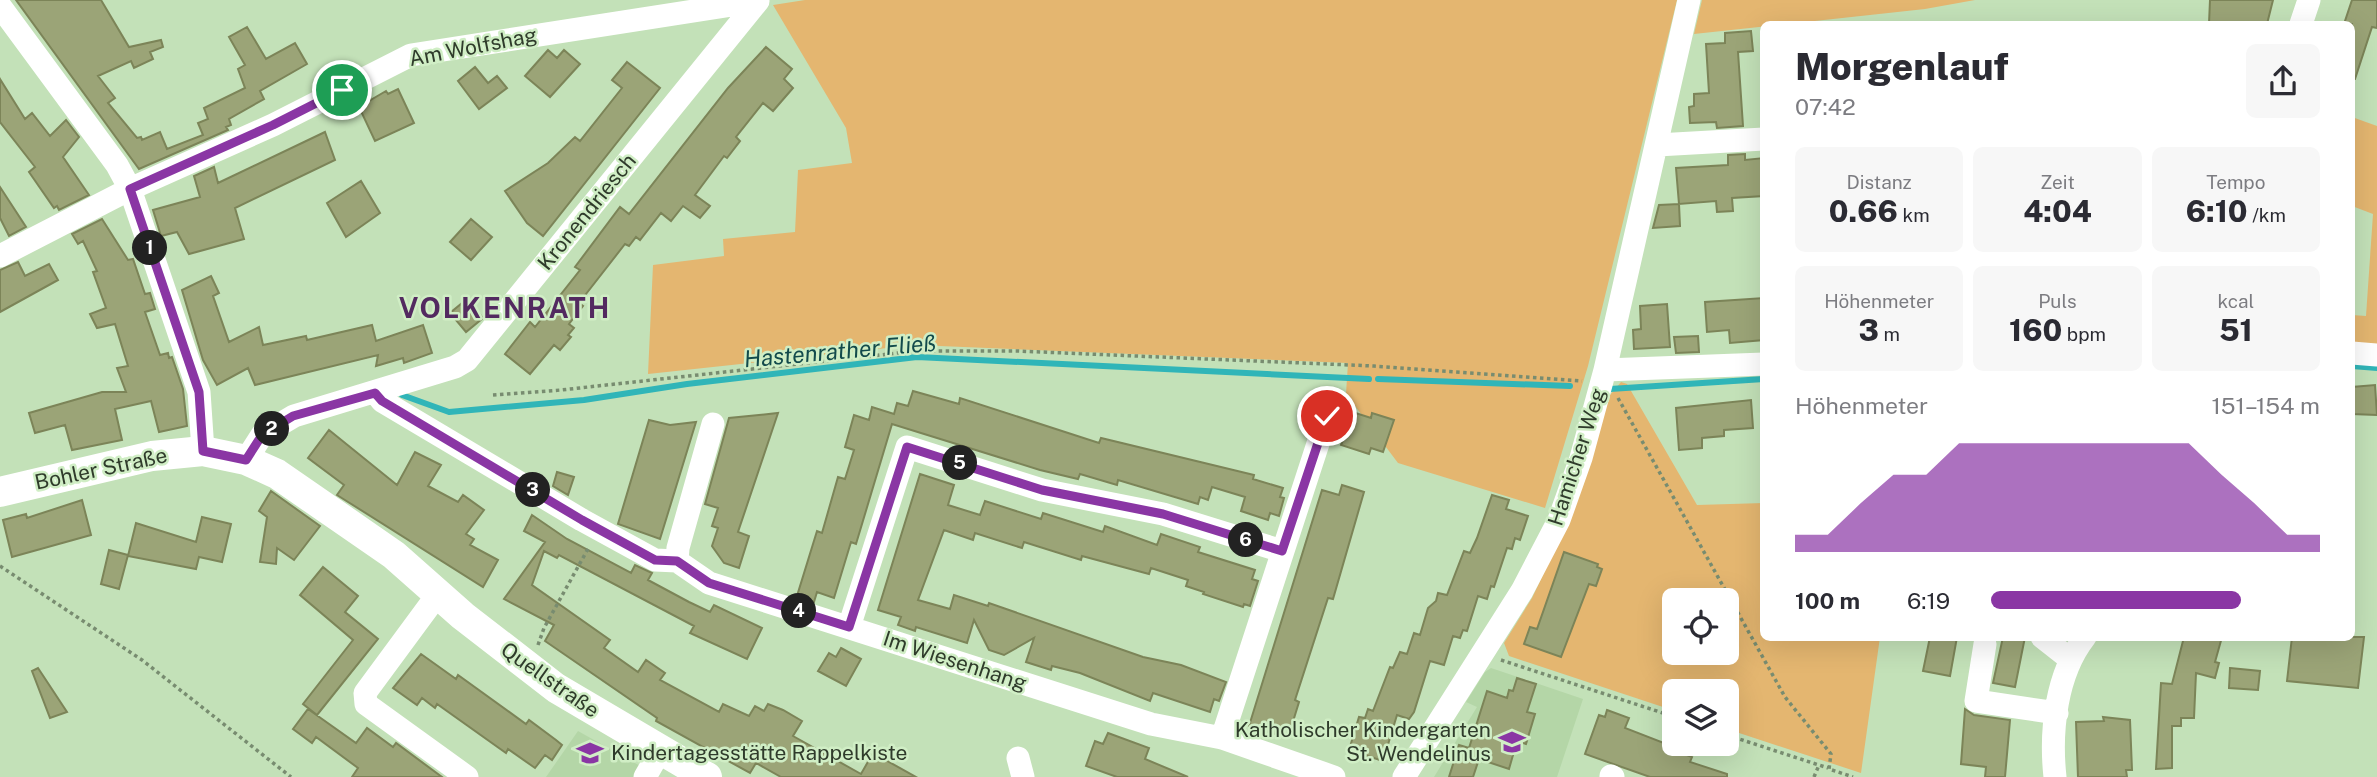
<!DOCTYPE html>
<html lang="de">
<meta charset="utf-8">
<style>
body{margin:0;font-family:"Public Sans",sans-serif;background:#f7f7f7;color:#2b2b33;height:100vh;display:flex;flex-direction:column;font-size:26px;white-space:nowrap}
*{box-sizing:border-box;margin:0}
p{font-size:23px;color:#7c7c81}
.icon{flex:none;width:38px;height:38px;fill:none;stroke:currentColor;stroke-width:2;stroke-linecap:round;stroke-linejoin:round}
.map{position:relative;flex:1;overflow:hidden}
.sheet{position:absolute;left:1760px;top:21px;width:595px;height:620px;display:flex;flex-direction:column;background:#fff;border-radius:10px;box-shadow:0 7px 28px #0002}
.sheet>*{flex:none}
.fabs{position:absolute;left:1662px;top:588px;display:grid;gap:14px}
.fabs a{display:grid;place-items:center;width:77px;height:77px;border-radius:10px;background:#fff;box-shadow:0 7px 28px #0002;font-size:35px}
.pin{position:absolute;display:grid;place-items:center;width:60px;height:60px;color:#fff;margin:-30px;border:4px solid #fff;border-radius:50%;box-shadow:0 2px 7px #0007}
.km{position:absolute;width:35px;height:35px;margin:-18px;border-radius:50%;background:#222;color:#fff;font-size:19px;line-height:35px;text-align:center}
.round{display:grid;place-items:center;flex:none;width:74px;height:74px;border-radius:10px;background:#f7f7f7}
.headline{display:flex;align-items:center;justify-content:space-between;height:119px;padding:0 35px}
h1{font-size:38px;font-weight:800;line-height:52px}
.figures{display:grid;grid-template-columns:repeat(3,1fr);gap:10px;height:119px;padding:7px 35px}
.figures div{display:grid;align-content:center;border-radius:10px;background:#f7f7f7;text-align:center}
.figures b{font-size:30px;font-weight:800}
.figures small{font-size:19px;font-weight:400}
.figures p{font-size:19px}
.chart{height:196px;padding:14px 35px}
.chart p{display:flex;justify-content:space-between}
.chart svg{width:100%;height:126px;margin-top:7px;fill:#8a36a4;opacity:.7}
ul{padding:0 35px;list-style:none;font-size:23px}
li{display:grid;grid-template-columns:112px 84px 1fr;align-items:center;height:52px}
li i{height:18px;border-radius:9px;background:#8a36a4}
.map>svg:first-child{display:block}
.built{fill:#b4d6a7}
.green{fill:#e4b670;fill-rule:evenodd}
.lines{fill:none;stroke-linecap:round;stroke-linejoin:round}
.stream{stroke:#30b5b8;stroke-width:6}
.building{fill:#9ba477;stroke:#7c8458;stroke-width:2}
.path{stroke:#788c70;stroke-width:3.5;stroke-dasharray:3.5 3.5;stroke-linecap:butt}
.minor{stroke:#fff;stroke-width:23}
.major{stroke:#fff;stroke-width:30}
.route-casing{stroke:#fff;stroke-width:14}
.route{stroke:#8a36a4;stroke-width:9}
.labels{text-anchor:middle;stroke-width:5;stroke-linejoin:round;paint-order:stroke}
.street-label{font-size:21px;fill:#2f3b2b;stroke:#d0eec5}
.poi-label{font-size:21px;fill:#2f3b2b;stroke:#d0eec5;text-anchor:end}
.water-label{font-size:23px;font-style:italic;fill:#124a4b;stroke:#d0eec5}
.district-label{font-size:28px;font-weight:bold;letter-spacing:2px;fill:#532a60;stroke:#d0eec5}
</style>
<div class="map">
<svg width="2377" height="777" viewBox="0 0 2377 777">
<rect width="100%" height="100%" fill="#c3e1b8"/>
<path class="built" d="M1491 668 1583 699 1557 777H1434L1477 707 1466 702 1485 672Z
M578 731 658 776 657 777H546Z"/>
<path class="green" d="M805 0H1677L1588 366 1545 508 1398 463 1346 394 1348 363 915 345 648 374 653 265 724 256 723 239 795 232 798 170 852 163 846 128 773 5Z
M1702 0H1975L1925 9 1694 34Z
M2352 117 2377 126V346L2352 344V315L2366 316 2373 214 2352 206Z
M1621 382 1627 384 1697 505 1764 503V637H1880L1861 773 1727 729V691H1675V711L1509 656 1504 643 1532 598 1567 524 1610 395ZM1675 600H1727V653H1675Z"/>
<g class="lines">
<path class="stream" d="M2352 366 2377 368
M1378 379 1570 386
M1610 389 1764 379
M402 395 449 412 584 400 687 384 917 357 1369 379"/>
</g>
<path class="building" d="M16 0H101L129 47 161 40 163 47 150 52 153 59 134 68 131 61 98 76 115 98 108 103 137 138 141 137 142 140 160 132 167 149 203 135 198 123 208 119 204 108 245 88 238 69 245 65 229 37 247 27 266 59 295 43 307 64 260 91 264 99 229 119 231 125 226 127 228 130 139 169Z
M2210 0H2273L2267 24H2209Z
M2352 0H2377V28L2372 27 2355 79H2352V24H2344Z
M1751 31 1753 51 1738 52 1743 126 1717 128 1716 122 1690 123 1689 107 1694 106V94L1709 93 1706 44 1725 43V33Z
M766 47 792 69 784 79 793 88 773 111 763 103 736 137 740 141 727 158 724 156 695 195 710 206 700 218 683 206 671 221 661 213 640 240 636 237 629 246 625 244 579 303 583 306 569 324 574 328 568 335 571 337 560 350 554 345 530 374 505 354 530 322 535 327 580 270 575 267 620 207 629 214 728 88Z
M548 50 557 58 564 50 580 64 550 97 525 76Z
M627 62 660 88 543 236 527 223 505 191 548 163 575 137 580 141 622 88 612 80Z
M475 67 488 83 497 76 507 88 479 109 458 81Z
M0 79 25 119 32 113 50 136 66 120 79 137 63 157 89 195 59 210 57 206 54 208 29 172 35 167 0 122Z
M398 89 414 123 375 141 359 107 386 91 388 94Z
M325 132 335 160 235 208 244 239 189 254 177 232 161 236 153 210 200 197 194 176 214 167 218 183Z
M1745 154V160L1764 158V196L1732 198 1733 211 1717 212 1716 201 1679 204 1676 168 1728 165V155Z
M361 181 380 213 346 237 327 203Z
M0 187 26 227 9 236 0 218Z
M1679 204 1680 226 1653 228 1659 205Z
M102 219 128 260 133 259 145 294 150 293 155 309 145 312 160 355 168 353 169 358 172 357 183 389 187 426 159 432 151 401 115 409 122 440 72 450 65 425 35 433 29 413 102 392H126L117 368 128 366 115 324 97 328 90 314 106 308 93 272 97 271 83 241 78 244 72 234Z
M471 219 492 237 471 260 450 242Z
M18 262 25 276 49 264 58 280 0 312V270Z
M211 276 219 293 213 296 229 342 259 327 263 345 306 336 307 340 372 325 376 341 423 325 432 353 404 363 403 358 376 366 378 355 255 385 248 368 217 385 203 360 182 290Z
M1764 298V340L1730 343 1729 330 1707 332 1705 302Z
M467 299 483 318 466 332 450 313Z
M1667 304 1670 347 1634 349 1633 330 1641 329 1640 306Z
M1698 336 1699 352 1676 353 1674 337Z
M2375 385 2377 415 2352 414V387Z
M913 391 959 404 960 398 1099 443 1101 438 1254 475 1253 479 1283 488 1280 497 1284 498 1279 516 1270 513 1268 520 1241 511 1245 497 1212 487 1208 500 1200 497 1198 504 1118 480 1117 485 1080 474 1078 479 1040 470 892 424 856 544 851 542 834 598 817 592 814 602 797 596 817 531 822 533 838 477 845 479 854 450 845 447 854 415 869 420 872 407 894 414 897 403 908 406Z
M1751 400 1753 428 1724 430V436L1702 438V448L1679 450 1676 408Z
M1343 409 1371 418 1372 413 1394 420 1383 452 1371 448 1369 454 1341 445 1344 438 1335 435Z
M778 413 738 532 749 536 739 568 724 563 712 546 718 528 712 526 718 508 705 504 729 418Z
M649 420 670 425 696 422 660 539 618 524Z
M329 430 397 485 415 452 441 465 428 486 458 502 463 495 484 510 466 534 474 539 470 545 498 560 483 587 337 495 344 485 308 458Z
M557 472 574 477 568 495 553 486Z
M920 474 954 485 948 505 980 515 985 501 1041 519 1043 513 1103 532 1105 526 1157 545 1161 534 1200 547 1198 552 1255 570 1252 579 1258 581 1250 606 1244 604 1243 607 1203 594 1204 592 1186 586 1188 580 1151 568 1149 574 1082 556 1081 560 1024 542 1022 548 975 533 973 540 944 530 918 600 950 609 954 595 988 606 989 603 1143 657 1181 665 1226 682 1219 701 1214 699 1210 712 1153 693 1150 701 1080 673 1052 666 1051 670 1026 662 1034 638 1004 655 989 650 974 620 967 643 916 627 915 631 898 625 901 617 878 610Z
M1342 485 1364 492 1333 599 1328 598 1295 700 1299 702 1291 728 1284 726 1281 736 1249 726 1322 490 1339 495Z
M271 491 320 526 294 560 277 548 276 564 260 562 267 517 259 511Z
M1492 495 1509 500 1506 509 1528 516 1520 540 1515 538 1512 549 1507 548 1494 587 1491 586 1487 599 1478 596 1467 631 1463 630 1460 638 1453 636 1444 665 1430 661 1414 712 1409 719 1397 715 1383 761 1349 750 1359 717 1365 718 1368 709 1373 711 1390 667 1393 668 1400 652 1407 654 1414 633 1420 635 1428 608 1436 601 1438 593 1447 595 1464 551 1470 553 1477 538Z
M82 500 91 535 12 557 3 520 26 514 27 518Z
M532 515 567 539 631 573 635 565 652 573 648 580 689 602 710 612 714 605 762 628 747 659 690 633 694 626 559 555 557 558 544 551 532 585 610 640 604 648 638 672 646 660 665 673 660 680 719 712 723 704 749 716 755 706 764 711 768 704 783 710 802 721 793 736 861 774 873 753 916 777H781L756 763 750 773 656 721 657 718 545 641 554 625 504 599 545 542 524 531Z
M202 517 231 524 222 562 199 557 196 569 128 556 136 523 196 542Z
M109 550 128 555 119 589 101 584Z
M1564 552 1598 564 1597 567 1602 569 1596 586 1589 584 1561 657 1524 644 1530 627 1537 629Z
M323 567 358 596 345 612 378 639 317 715 303 704 353 640 300 595Z
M1930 637H1957L1950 676 1923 671Z
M2003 637H2025L2015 687 1993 683Z
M2184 637H2222L2215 662 2219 663 2215 678 2196 673 2194 718H2181V726H2172V768L2156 769 2161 683 2172 684Z
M2292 637H2364L2358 688 2287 681Z
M841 648 861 659 846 686 818 671 829 653 836 657Z
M421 654 456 679 458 675 526 724 529 720 556 740 562 745 552 760 545 755 535 768 508 749 506 753 437 704 435 708 422 698 417 705 393 688Z
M38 668 67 712 50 718 32 671Z
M2230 668 2260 671 2258 690 2229 688Z
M1517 678 1536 684 1527 712 1535 714 1526 744 1517 741 1509 769 1479 759 1473 777H1449L1459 745 1469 748 1487 691 1507 698 1509 690 1513 691Z
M308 709 356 743 367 728 393 747 396 743 442 777H352L358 768 316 737 312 743 293 729Z
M1965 709 1974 715 2010 720 2005 777H1985L1986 767 1961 764Z
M1607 710 1629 718 1625 728 1682 750 1681 753 1692 757 1690 762 1727 774V777H1650L1585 754 1599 715 1605 717Z
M2103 717 2130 720 2132 770H2126L2127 777H2078L2076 722 2104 721Z
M1108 733 1149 748 1145 759 1188 777H1117L1086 766 1095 741 1103 744Z"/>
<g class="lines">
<path class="path" d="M493 395 561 390 916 351H1017L1374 366 1582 381
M1618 398 1785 697 1831 754 1829 769 1853 777
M0 566 142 660 291 777
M538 645 544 628 589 547
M1501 660 1675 717
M1727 735 1828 768
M1814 777 1819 765"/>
<path class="minor" d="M0 6 117 165 130 189 199 392 203 451
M2301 24 2309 0
M1657 145 1764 139
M0 256 130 189 273 125 411 55 758 1
M2352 353 2377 355
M1605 370 1764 364
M375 392 382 401 582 520 655 560 677 561
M713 424 678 548 677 561 709 583 1151 724 1222 738 1334 777
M246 460 262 435 294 416 455 367 467 360 758 1
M438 594 365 693 366 704 467 777
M849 627 907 447 1042 490 1163 514 1282 551
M2042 637 2070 659
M1985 644 1976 701 2057 713
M1222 738 1327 416
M1018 758 1023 777
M1611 776 1613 777
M645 777 660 751
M1404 777 1522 591 1559 520 1581 458 1605 370 1689 0
M2055 777C2050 731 2056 674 2085 637"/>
<path class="major" d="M0 492 152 456 203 451 246 460 277 474 394 555 463 616 556 688 707 777"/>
</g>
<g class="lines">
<defs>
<path id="route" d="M342 90 273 125 130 189 199 392 203 451 246 460 262 435 293 416 375 393 382 401 582 520 655 560 677 561 709 583 849 627 907 447 1042 490 1163 514 1282 551 1327 416"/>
</defs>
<use href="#route" class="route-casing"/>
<use href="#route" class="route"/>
</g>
<defs>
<symbol id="school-bare" viewBox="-9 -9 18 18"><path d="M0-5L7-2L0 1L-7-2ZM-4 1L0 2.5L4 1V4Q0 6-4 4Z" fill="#8a36a4" stroke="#d0eec5" stroke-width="2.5" paint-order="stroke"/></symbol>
</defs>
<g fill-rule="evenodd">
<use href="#school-bare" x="1493" y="723" width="38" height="38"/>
<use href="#school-bare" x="571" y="734" width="38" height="38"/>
</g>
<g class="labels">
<g class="street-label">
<text transform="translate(473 47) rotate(-11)" y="7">Am Wolfshag</text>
<text transform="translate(587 212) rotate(-51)" y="7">Kronendriesch</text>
<text transform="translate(1577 457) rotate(-72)" y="7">Hamicher Weg</text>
<text transform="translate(101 469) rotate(-12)" y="7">Bohler Straße</text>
<text transform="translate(955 661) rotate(18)" y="7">Im Wiesenhang</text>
<text transform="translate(550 680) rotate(35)" y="7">Quellstraße</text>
</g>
<g class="poi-label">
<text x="1491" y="737">Katholischer Kindergarten<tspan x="1491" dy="24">St. Wendelinus</tspan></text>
<text x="611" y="760" text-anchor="start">Kindertagesstätte Rappelkiste</text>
</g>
<g class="water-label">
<text transform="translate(840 351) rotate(-5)" y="8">Hastenrather Fließ</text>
</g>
<g class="district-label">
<text x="505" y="318">VOLKENRATH</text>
</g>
</g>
</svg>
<div class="fabs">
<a><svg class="icon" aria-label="locate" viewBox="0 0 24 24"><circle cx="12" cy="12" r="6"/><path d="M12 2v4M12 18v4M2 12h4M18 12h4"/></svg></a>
<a><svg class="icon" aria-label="layers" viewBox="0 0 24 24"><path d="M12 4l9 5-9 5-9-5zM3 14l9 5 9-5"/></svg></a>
</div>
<div class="pin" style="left:342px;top:90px;background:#1e9e55"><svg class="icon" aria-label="arrive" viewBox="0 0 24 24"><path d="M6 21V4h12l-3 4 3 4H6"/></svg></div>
<div class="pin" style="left:1327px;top:416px;background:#d93025"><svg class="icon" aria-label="check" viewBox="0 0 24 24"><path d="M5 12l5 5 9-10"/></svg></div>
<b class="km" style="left:150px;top:248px">1</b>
<b class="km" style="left:272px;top:429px">2</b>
<b class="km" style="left:533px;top:490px">3</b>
<b class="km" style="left:799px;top:611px">4</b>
<b class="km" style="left:960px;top:463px">5</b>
<b class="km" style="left:1246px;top:540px">6</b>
<section class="sheet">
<div class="headline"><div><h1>Morgenlauf</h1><p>07:42</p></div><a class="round"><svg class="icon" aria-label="share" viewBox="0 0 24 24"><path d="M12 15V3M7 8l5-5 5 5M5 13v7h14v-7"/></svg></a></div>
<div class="figures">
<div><p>Distanz</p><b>0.66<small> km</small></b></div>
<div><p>Zeit</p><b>4:04</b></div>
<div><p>Tempo</p><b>6:10<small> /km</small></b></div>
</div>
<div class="figures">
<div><p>Höhenmeter</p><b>3<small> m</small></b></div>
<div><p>Puls</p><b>160<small> bpm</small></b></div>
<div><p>kcal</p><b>51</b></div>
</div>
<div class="chart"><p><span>Höhenmeter</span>151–154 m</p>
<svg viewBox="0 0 160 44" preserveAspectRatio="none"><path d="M0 44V38L10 38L20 27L30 17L40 17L50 6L60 6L70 6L80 6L90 6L100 6L110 6L120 6L130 17L140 27L150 38L160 38V44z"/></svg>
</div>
<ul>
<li><b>100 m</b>6:19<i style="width:76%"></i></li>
</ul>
</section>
</div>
